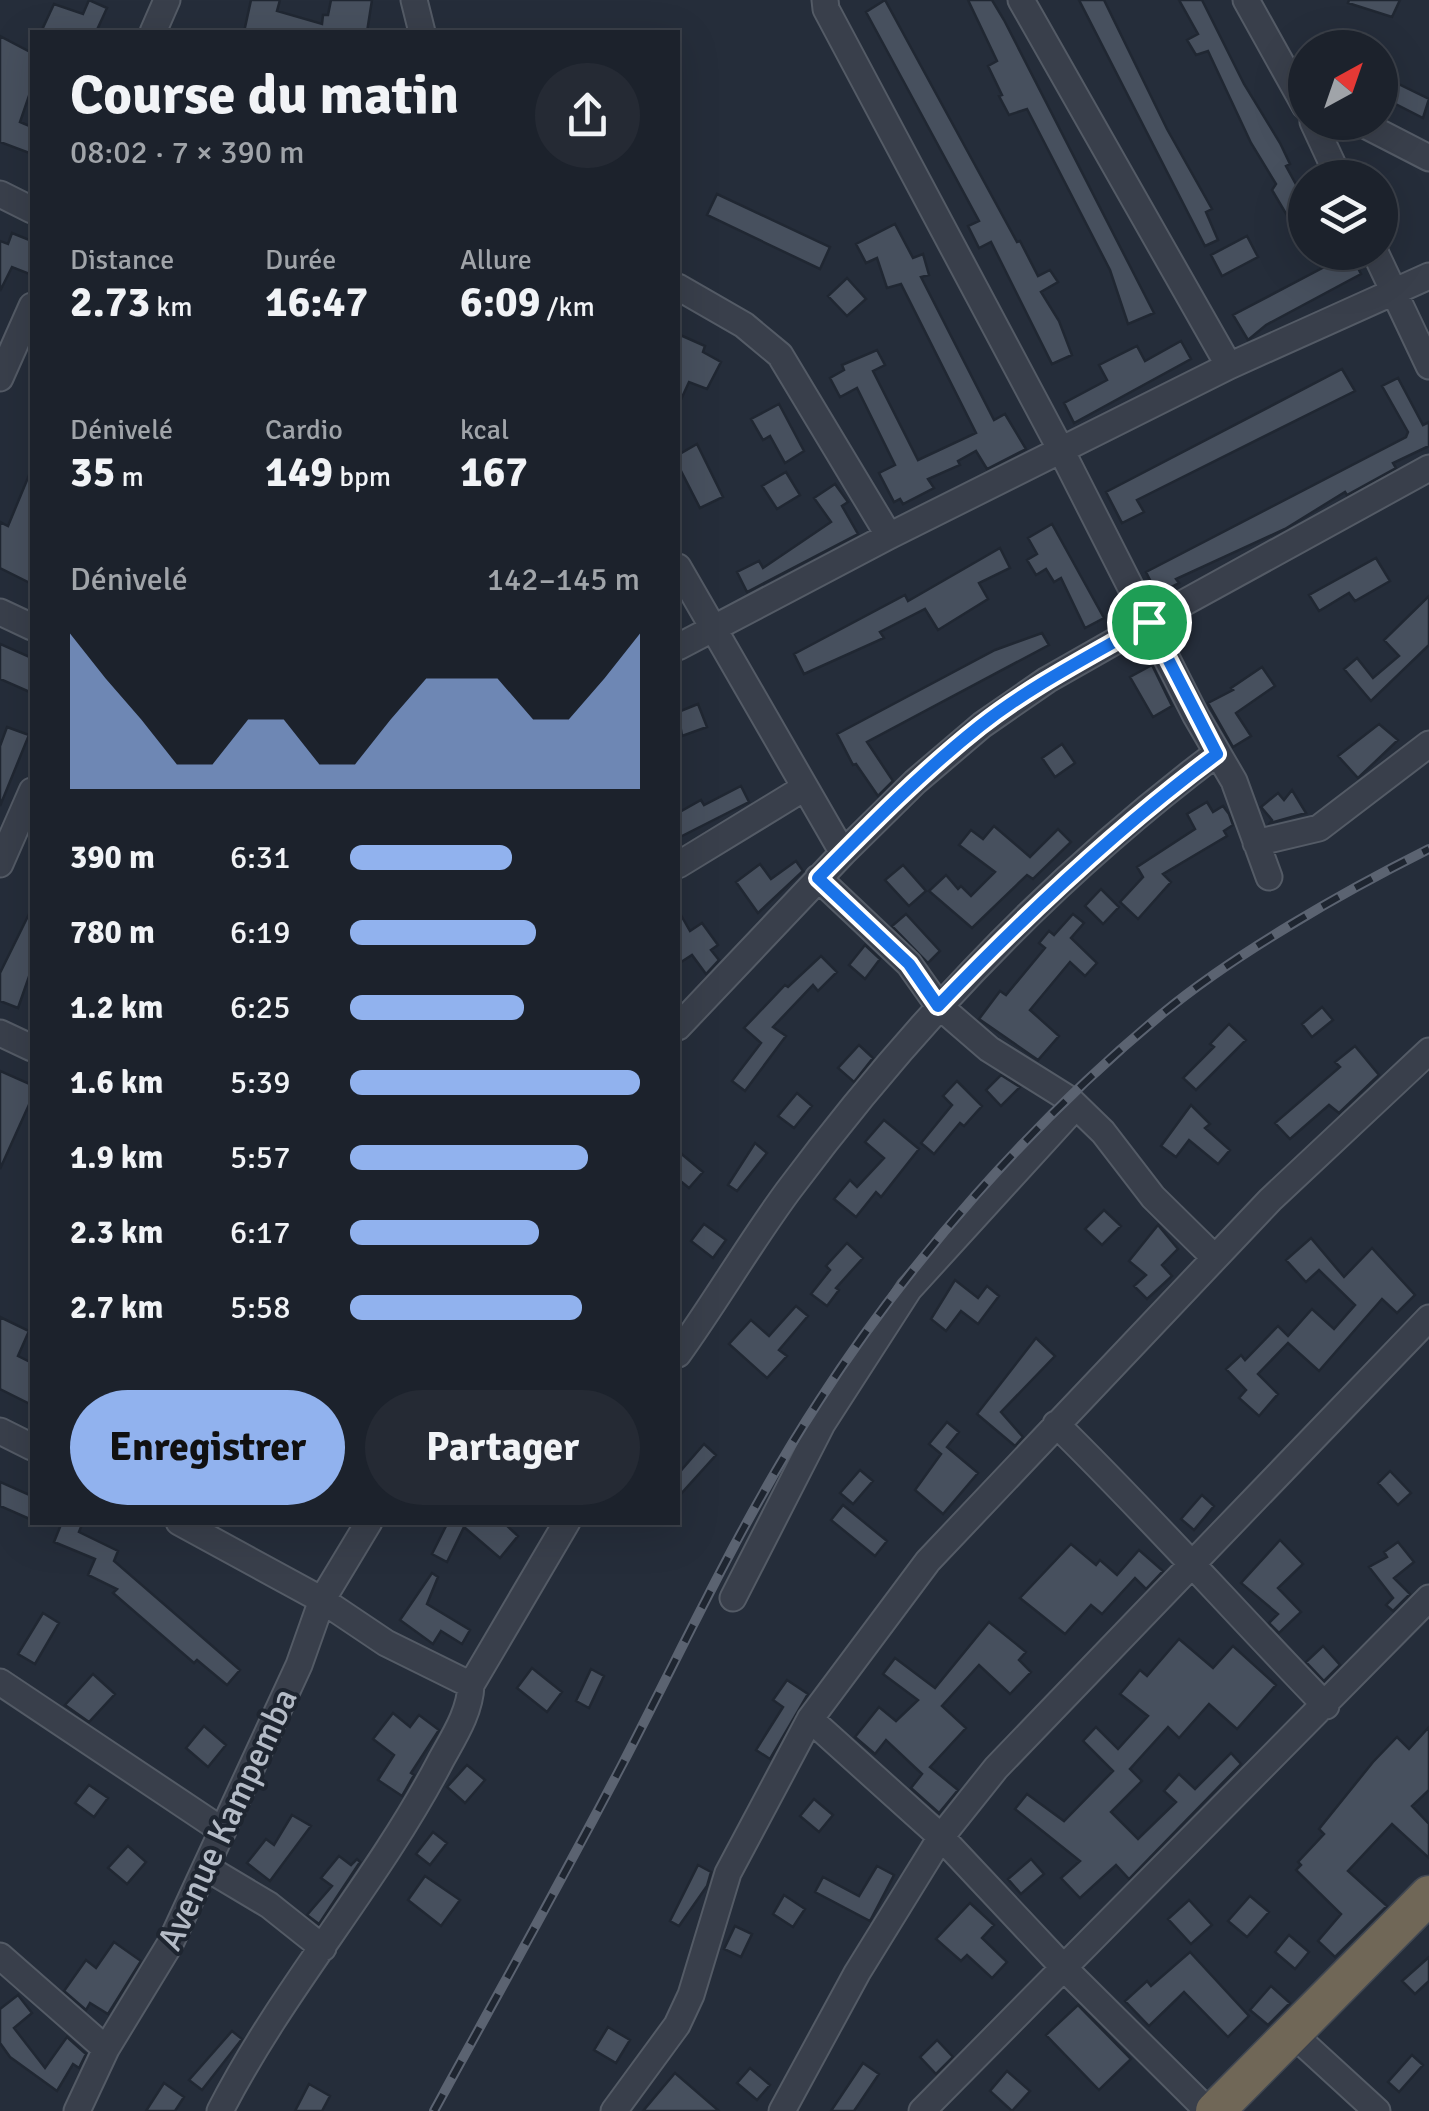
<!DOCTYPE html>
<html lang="fr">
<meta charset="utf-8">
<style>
body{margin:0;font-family:Signika,sans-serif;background:#252a34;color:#f1f3f6;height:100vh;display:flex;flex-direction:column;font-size:38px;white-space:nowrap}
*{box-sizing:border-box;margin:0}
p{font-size:32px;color:#a0a4a9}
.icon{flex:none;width:55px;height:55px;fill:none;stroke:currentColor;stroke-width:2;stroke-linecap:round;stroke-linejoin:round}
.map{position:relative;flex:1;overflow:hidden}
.details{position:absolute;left:30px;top:30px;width:650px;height:1495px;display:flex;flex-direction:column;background:#1c222c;border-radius:0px;box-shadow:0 10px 40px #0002,0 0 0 2px #3a3f48}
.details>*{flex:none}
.needle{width:65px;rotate:40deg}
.tools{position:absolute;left:1288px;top:30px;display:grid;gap:20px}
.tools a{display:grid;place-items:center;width:110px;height:110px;border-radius:50%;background:#1c222c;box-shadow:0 10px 40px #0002,0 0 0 2px #3a3f48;font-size:50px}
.pin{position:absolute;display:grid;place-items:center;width:85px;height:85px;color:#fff;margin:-42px;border:5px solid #fff;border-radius:50%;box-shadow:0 2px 10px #0007}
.round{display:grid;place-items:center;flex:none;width:105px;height:105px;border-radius:52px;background:#252a34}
.overview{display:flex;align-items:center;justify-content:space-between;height:170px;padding:0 40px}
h1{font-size:55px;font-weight:700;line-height:75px}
.metrics{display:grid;grid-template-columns:repeat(3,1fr);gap:15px;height:170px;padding:10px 40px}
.metrics div{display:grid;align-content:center}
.metrics b{font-size:42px;font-weight:700}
.metrics small{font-size:28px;font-weight:400}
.metrics p{font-size:28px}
.chart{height:280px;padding:20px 40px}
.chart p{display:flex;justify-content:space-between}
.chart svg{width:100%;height:180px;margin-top:10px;fill:#91b2ee;opacity:.7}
.primary-button{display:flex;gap:20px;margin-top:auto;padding:20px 40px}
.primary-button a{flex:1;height:115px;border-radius:60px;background:#91b2ee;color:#111;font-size:40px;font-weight:700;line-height:115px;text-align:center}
.primary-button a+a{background:#252a34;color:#f1f3f6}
ul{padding:0 40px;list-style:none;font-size:32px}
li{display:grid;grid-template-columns:160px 120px 1fr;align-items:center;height:75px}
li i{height:25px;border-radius:12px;background:#91b2ee}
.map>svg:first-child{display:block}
.building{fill:#47505e;stroke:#202732;stroke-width:2.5}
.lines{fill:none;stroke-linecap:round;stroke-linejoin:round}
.minor-casing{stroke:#545b66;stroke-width:29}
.highway-casing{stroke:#414853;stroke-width:41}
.minor{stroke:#393f4b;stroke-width:25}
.highway{stroke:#706757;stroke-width:38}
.rail-casing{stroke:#5b6371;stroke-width:10}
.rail{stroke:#1e2530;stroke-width:6;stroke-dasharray:19;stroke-linecap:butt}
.route-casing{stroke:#fff;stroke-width:20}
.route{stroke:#1a73e8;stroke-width:12}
.labels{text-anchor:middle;stroke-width:8;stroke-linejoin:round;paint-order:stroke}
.street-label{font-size:35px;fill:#b4bbc6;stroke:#1e2530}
</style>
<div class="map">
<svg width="1429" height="2111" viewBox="0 0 1429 2111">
<rect width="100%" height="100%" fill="#252d3a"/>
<path class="building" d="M89 0 107 8 96 32H41L54 4 83 14Z
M251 0H280L277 11 322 24 323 15H328L331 0H372L367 32H244Z
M885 0 1017 242 1020 241 1038 276 1050 270 1058 282 1041 292 1059 321 1072 355 1052 364 991 242 979 248 968 226 979 221 866 12Z
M968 0H992L1004 20 1154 313 1128 324 1110 270 1027 109 1009 115 999 96 1002 95 988 66 997 61Z
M1079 0H1104L1167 129 1212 209 1206 212 1218 240 1205 246Z
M1179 0H1202L1244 84 1280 143 1290 164 1286 166 1305 201V246L1272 190 1276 184 1251 143 1208 51 1196 55 1187 40 1198 34Z
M1349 0H1400L1392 17 1348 3Z
M0 36 32 53V87L20 122 32 127V154L0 142Z
M1380 75 1429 99 1423 118 1380 96Z
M717 194 830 247 820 269 707 215Z
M895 224 913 258 923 254 929 275 921 277 994 420 1005 414 1026 449 987 469 976 451 958 461 960 465 928 479 934 488 903 504 900 499 894 502 879 473 895 465 857 388 840 397 830 378 844 370 842 365 877 350 885 365 873 371 918 460 976 433 901 284 887 288 877 258 866 263 856 244Z
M12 233 32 241V275L12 267 0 291V241L8 244Z
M1247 236 1258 257 1222 276 1211 255Z
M1338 252H1350L1361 274 1266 325 1248 340 1233 315 1328 265 1325 259Z
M847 278 866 299 847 316 828 296Z
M678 334 705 346 703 352 721 362 707 389 689 382 678 406Z
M1181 341 1191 359 1074 423 1064 403 1107 380 1099 365 1137 346 1145 361Z
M1342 369 1355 391 1137 500 1144 512 1122 523 1106 492Z
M1398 378 1423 425 1429 422V446L1393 463 1396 468 1347 495 1345 492 1285 529 1176 579 1179 583 1157 594 1146 572 1406 437 1408 432 1382 386Z
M779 404 804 451 785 463 770 436 763 440 751 419Z
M697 444 723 497 700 508 678 465V455Z
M32 468V584L0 568V522L8 526Z
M786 472 800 495 777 509 762 486Z
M835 484 848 502 842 506 858 534 747 592 737 572 759 561 763 568 831 522 814 498Z
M1052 524 1104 618 1085 628 1061 578 1054 582 1046 569 1036 575 1027 560 1037 554 1028 538Z
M1000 548 1010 568 979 583 988 599 938 630 925 609 880 632 884 638 804 674 794 654 905 595 908 601Z
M1376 558 1390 581 1355 601 1349 593 1319 611 1309 595Z
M1429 596V645L1371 701 1344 669 1357 658 1373 678 1399 656 1384 640Z
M1042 633 1049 645 867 742 893 781 878 796 856 764 853 765 837 734 995 650Z
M0 644 32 658V693L0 679Z
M1152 665 1172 706 1153 717 1130 677Z
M1262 667 1275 686 1236 713 1251 736 1233 747 1208 703 1233 690 1231 688Z
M698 704 707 727 682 736 678 712Z
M1379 724 1398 740 1358 778 1338 756Z
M7 727 29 735 0 806V746Z
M1062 744 1075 763 1055 777 1042 758Z
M741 786 749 802 678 838V813L701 800 704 805Z
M1292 790 1306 813 1270 823 1272 820 1261 807 1278 793 1284 800Z
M1207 802 1213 812 1223 806 1229 814 1233 825 1224 831 1227 836 1163 874 1171 882 1138 919 1120 902 1143 877 1137 867 1195 829 1187 814Z
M994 826 1030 857 1058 829 1071 842 1033 879 1027 875 972 928 929 891 946 875 958 889 961 886 971 896 995 872 959 845 971 830 983 839Z
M796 861 803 871 758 913 736 882 760 864 771 879Z
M903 865 926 891 909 906 885 880Z
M1101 889 1119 907 1103 924 1085 906Z
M32 908V968L18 1008 0 1001V973Z
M678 910 690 931 702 923 718 945 711 950 719 960 706 974 692 955 678 964Z
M906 914 940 951 928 963 892 926Z
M1073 914 1084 923 1071 938 1097 963 1085 976 1070 962 1030 1010 1059 1036 1038 1060 979 1019 1000 991 1006 995 1045 948 1039 943 1049 931 1054 935Z
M865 945 880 959 865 979 849 965Z
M821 956 837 972 818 991 813 985 773 1027 786 1036 745 1091 732 1081 761 1043 744 1028 785 985 788 987Z
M1322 1007 1333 1020 1312 1037 1302 1024Z
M1229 1024 1246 1040 1196 1090 1183 1078 1214 1047 1210 1044Z
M859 1045 873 1058 854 1082 838 1068Z
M1355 1046 1379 1075 1339 1113 1329 1105 1290 1139 1275 1123 1340 1067 1335 1062Z
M0 1071 32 1085V1098L0 1169Z
M1001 1075 1020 1087 1001 1106 986 1090Z
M957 1081 982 1106 964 1126 960 1123 934 1154 921 1143 952 1105 943 1096Z
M797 1093 812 1106 794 1128 778 1116Z
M1191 1105 1210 1124 1205 1128 1230 1150 1218 1164 1189 1140 1176 1157 1161 1146Z
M884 1120 919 1149 881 1197 876 1192 856 1217 834 1199 850 1180 857 1187 884 1158 865 1142Z
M755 1143 767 1153 737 1191 728 1185Z
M678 1151 703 1172 689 1188 678 1179Z
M1104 1210 1121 1226 1102 1245 1085 1229Z
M704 1224 726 1240 713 1258 691 1241Z
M1158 1225 1178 1249 1162 1265 1172 1276 1147 1299 1134 1286 1146 1275 1129 1261Z
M1311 1238 1344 1277 1372 1248 1415 1295 1397 1313 1382 1299 1319 1371 1288 1343 1258 1374 1278 1394 1259 1416 1239 1398 1246 1390 1226 1369 1241 1355 1245 1360 1278 1326 1288 1336 1312 1309 1334 1329 1355 1305 1319 1270 1306 1282 1286 1260Z
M847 1243 863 1258 836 1288 839 1290 827 1306 811 1294 830 1270 826 1266Z
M955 1280 978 1298 987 1286 999 1296 978 1324 961 1311 946 1331 931 1319Z
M796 1306 808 1316 779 1350 787 1356 767 1378 729 1344 751 1320 769 1336Z
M0 1317 29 1331 18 1356 32 1363V1405L0 1389Z
M1036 1338 1055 1356 1001 1412 1023 1437 1015 1446 977 1414Z
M947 1422 959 1432 947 1447 978 1473 943 1514 915 1490 941 1454 929 1444Z
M704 1444 716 1455 678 1497V1474Z
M860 1470 873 1481 853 1504 840 1493Z
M1390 1471 1411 1493 1398 1505 1378 1483Z
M0 1482 32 1496V1520L0 1506Z
M1202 1495 1214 1506 1194 1530 1181 1519Z
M843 1505 887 1541 875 1556 831 1520Z
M62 1522H83L79 1532 118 1551 114 1561 240 1670 227 1685 197 1660 194 1663 128 1606 113 1593 117 1589 88 1575 95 1559 54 1542Z
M448 1522H503L518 1536 500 1558 464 1527 447 1562 432 1554Z
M1280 1540 1303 1564 1278 1588 1301 1612 1279 1633 1269 1623 1278 1614 1241 1583Z
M1398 1542 1414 1562 1394 1578 1410 1594 1393 1611 1386 1605 1393 1598 1369 1567 1387 1557 1384 1552Z
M1071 1544 1096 1565 1100 1560 1117 1575 1139 1550 1163 1571 1146 1589 1135 1578 1102 1614 1091 1605 1065 1634 1020 1598Z
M432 1573 438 1577 427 1604 470 1630 462 1644 441 1631 433 1644 400 1620Z
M43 1613 59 1623 35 1664 18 1654Z
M989 1622 1026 1652 1019 1660 1031 1672 1010 1694 979 1665 942 1706 966 1728 930 1767 958 1790 939 1813 911 1788 922 1774 886 1740 875 1754 855 1737 879 1707 896 1721 918 1700 883 1674 895 1658 935 1688Z
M1179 1639 1213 1668 1233 1646 1276 1685 1237 1729 1209 1704 1179 1738 1168 1727 1130 1769 1142 1781 1111 1812 1138 1839 1176 1802 1164 1791 1179 1774 1195 1789 1231 1753 1241 1764 1129 1879 1116 1865 1080 1898 1061 1878 1080 1861 1015 1809 1027 1794 1064 1821 1113 1771 1083 1741 1096 1727 1118 1749 1148 1716 1120 1694 1140 1670 1147 1676Z
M1323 1646 1340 1665 1324 1681 1306 1662Z
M532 1668 562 1692 547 1712 517 1688Z
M591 1669 604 1676 589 1708 576 1701Z
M93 1674 115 1694 89 1722 65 1705Z
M787 1680 808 1694 770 1759 756 1750 783 1707 773 1700Z
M393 1713 410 1727 419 1715 439 1730 411 1773 414 1775 402 1796 378 1780 394 1755 373 1739Z
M204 1726 226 1745 208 1767 186 1748Z
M1429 1727V1790L1412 1806 1429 1824V1858L1392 1824 1348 1871 1387 1906 1335 1957 1318 1941 1341 1914 1296 1870 1301 1865 1298 1862 1324 1834 1319 1829 1373 1762 1397 1737 1409 1749Z
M467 1765 485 1780 465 1803 447 1787Z
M89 1785 108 1798 94 1817 75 1803Z
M814 1799 833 1815 819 1832 800 1816Z
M292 1815 311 1826 270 1881 247 1863 266 1839 274 1845Z
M433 1832 447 1843 430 1865 416 1854Z
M128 1846 146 1862 127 1884 108 1868Z
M339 1856 351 1865 357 1859 360 1862 319 1924 307 1915 332 1886 321 1878Z
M1031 1859 1044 1874 1021 1894 1008 1879Z
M698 1865 711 1872 707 1886 679 1926 670 1921Z
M877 1866 894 1875 870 1921 815 1892 823 1877 859 1896Z
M425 1876 460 1900 441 1926 408 1900Z
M784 1895 805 1909 793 1927 773 1914Z
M1250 1896 1269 1912 1247 1937 1228 1921Z
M1189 1900 1212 1925 1191 1944 1168 1919Z
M970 1903 994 1925 982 1938 1007 1962 992 1978 967 1955 961 1961 936 1939Z
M735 1926 752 1934 741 1957 724 1949Z
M1289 1935 1309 1952 1295 1969 1275 1952Z
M114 1942 141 1961 108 2014 90 2003 86 2010 64 1991 86 1960 96 1968Z
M1190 1952 1249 2016 1228 2037 1184 1992 1149 2026 1125 2001 1147 1981 1151 1986Z
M1429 1957V1981L1415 1994 1402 1981Z
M1271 1986 1290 2003 1268 2025 1250 2010Z
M18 1995 32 2013 14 2028 45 2068 67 2037 86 2054 79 2068 73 2064 57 2091 10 2057 0 2043V2009Z
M1078 2005 1131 2059 1099 2090 1046 2035Z
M608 2027 630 2040 616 2063 594 2050Z
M232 2031 242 2039 202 2090 189 2080Z
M937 2040 953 2057 936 2074 920 2057Z
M1412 2055 1423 2065 1399 2092 1388 2082Z
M863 2063 879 2074 854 2111H831Z
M750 2068 770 2085 757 2100 737 2083Z
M1007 2071 1030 2091 1012 2111 990 2091Z
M675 2073 719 2111H643Z
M164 2083 184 2097 175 2111H146Z
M309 2084 330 2096 322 2111H295Z"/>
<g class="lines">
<defs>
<path id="minor" d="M414 0 422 32
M825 0 826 9 1062 452 1196 716 1234 781 1269 877
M1021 0 1229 366
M1246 0 1305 106
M153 32 167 0
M1313 122 1339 178
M1359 122 1429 158
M0 194 32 210
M1375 252 1429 366
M678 287 744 325 780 355 889 536
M0 378 32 306
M678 567 843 853
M0 612 32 627
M678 647 889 536 1229 366 1429 276
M1256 843 1319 828 1429 744
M0 864 32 791
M678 865 804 788
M818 878 909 964 938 1005 989 1049 1069 1099 1103 1132 1153 1197 1215 1258
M678 1027 843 853 915 782 982 725 1047 680 1149 622 1429 468
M0 1033 32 1048
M678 1354C716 1301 749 1244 788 1191 911 1026 1052 877 1217 753
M1056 1424C1149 1515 1235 1612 1326 1706
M0 1431 32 1447
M179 1522 322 1600 386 1643 471 1685 567 1522
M733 1598 822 1424 909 1289 1076 1106
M0 1682 223 1831
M810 1719 941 1837 1064 1968 1208 2111
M207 1868 269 1905 323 1948
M0 1956 106 2049
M1293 2034 1377 2111
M77 2111 106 2049 170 1944 299 1665 322 1600 369 1522
M220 2111C283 1988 376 1884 440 1762 453 1738 470 1713 471 1685
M614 2111 677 2025 691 1995 728 1873 810 1719 928 1561 1270 1200 1429 1051
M782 2111 857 1973 941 1837 996 1768 1429 1318
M922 2111 1429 1598"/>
<path id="highway" d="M1215 2111 1429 1895"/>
</defs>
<use href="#minor" class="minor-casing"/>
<use href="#highway" class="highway-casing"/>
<use href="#minor" class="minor"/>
<use href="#highway" class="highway"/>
<defs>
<path id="rail" d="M434 2111C497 1995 562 1880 623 1763 686 1642 744 1515 819 1401 912 1257 1031 1123 1163 1013 1236 953 1343 892 1429 849"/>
</defs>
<use href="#rail" class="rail-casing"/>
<use href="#rail" class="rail"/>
</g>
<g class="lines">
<defs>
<path id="route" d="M1149 622 1217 754C1116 829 1025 915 938 1006L909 964 818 878C870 825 922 772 980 726 1032 685 1092 655 1149 622Z"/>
</defs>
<use href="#route" class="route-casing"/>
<use href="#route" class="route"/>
</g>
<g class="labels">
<g class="street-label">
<text transform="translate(227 1819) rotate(-65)" y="12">Avenue Kampemba</text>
</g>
</g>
</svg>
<div class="tools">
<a><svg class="needle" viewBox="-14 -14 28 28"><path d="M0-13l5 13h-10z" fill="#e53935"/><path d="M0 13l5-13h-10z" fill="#a0a4a9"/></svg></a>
<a><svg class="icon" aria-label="layers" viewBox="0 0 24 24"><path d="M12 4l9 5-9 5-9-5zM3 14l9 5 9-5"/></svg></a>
</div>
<div class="pin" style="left:1149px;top:622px;background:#1e9e55"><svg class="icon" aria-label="arrive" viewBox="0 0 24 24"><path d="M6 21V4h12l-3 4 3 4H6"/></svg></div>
<section class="details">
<div class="overview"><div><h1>Course du matin</h1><p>08:02 · 7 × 390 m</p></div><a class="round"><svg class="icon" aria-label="share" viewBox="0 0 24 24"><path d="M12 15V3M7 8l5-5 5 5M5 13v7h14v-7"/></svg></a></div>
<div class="metrics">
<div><p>Distance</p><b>2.73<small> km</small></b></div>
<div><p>Durée</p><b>16:47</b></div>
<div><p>Allure</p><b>6:09<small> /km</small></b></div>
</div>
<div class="metrics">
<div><p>Dénivelé</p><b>35<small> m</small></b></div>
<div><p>Cardio</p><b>149<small> bpm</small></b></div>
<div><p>kcal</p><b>167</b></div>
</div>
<div class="chart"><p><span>Dénivelé</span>142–145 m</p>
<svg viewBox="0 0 160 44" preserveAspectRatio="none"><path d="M0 44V6L10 17L20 27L30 38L40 38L50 27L60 27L70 38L80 38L90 27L100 17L110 17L120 17L130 27L140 27L150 17L160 6V44z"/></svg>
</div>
<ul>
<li><b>390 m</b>6:31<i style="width:56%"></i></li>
<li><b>780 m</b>6:19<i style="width:64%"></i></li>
<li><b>1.2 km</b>6:25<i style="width:60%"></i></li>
<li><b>1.6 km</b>5:39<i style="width:100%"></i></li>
<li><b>1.9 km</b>5:57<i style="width:82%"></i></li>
<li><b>2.3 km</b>6:17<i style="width:65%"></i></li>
<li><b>2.7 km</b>5:58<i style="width:80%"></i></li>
</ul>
<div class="primary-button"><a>Enregistrer</a><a>Partager</a></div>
</section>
</div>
